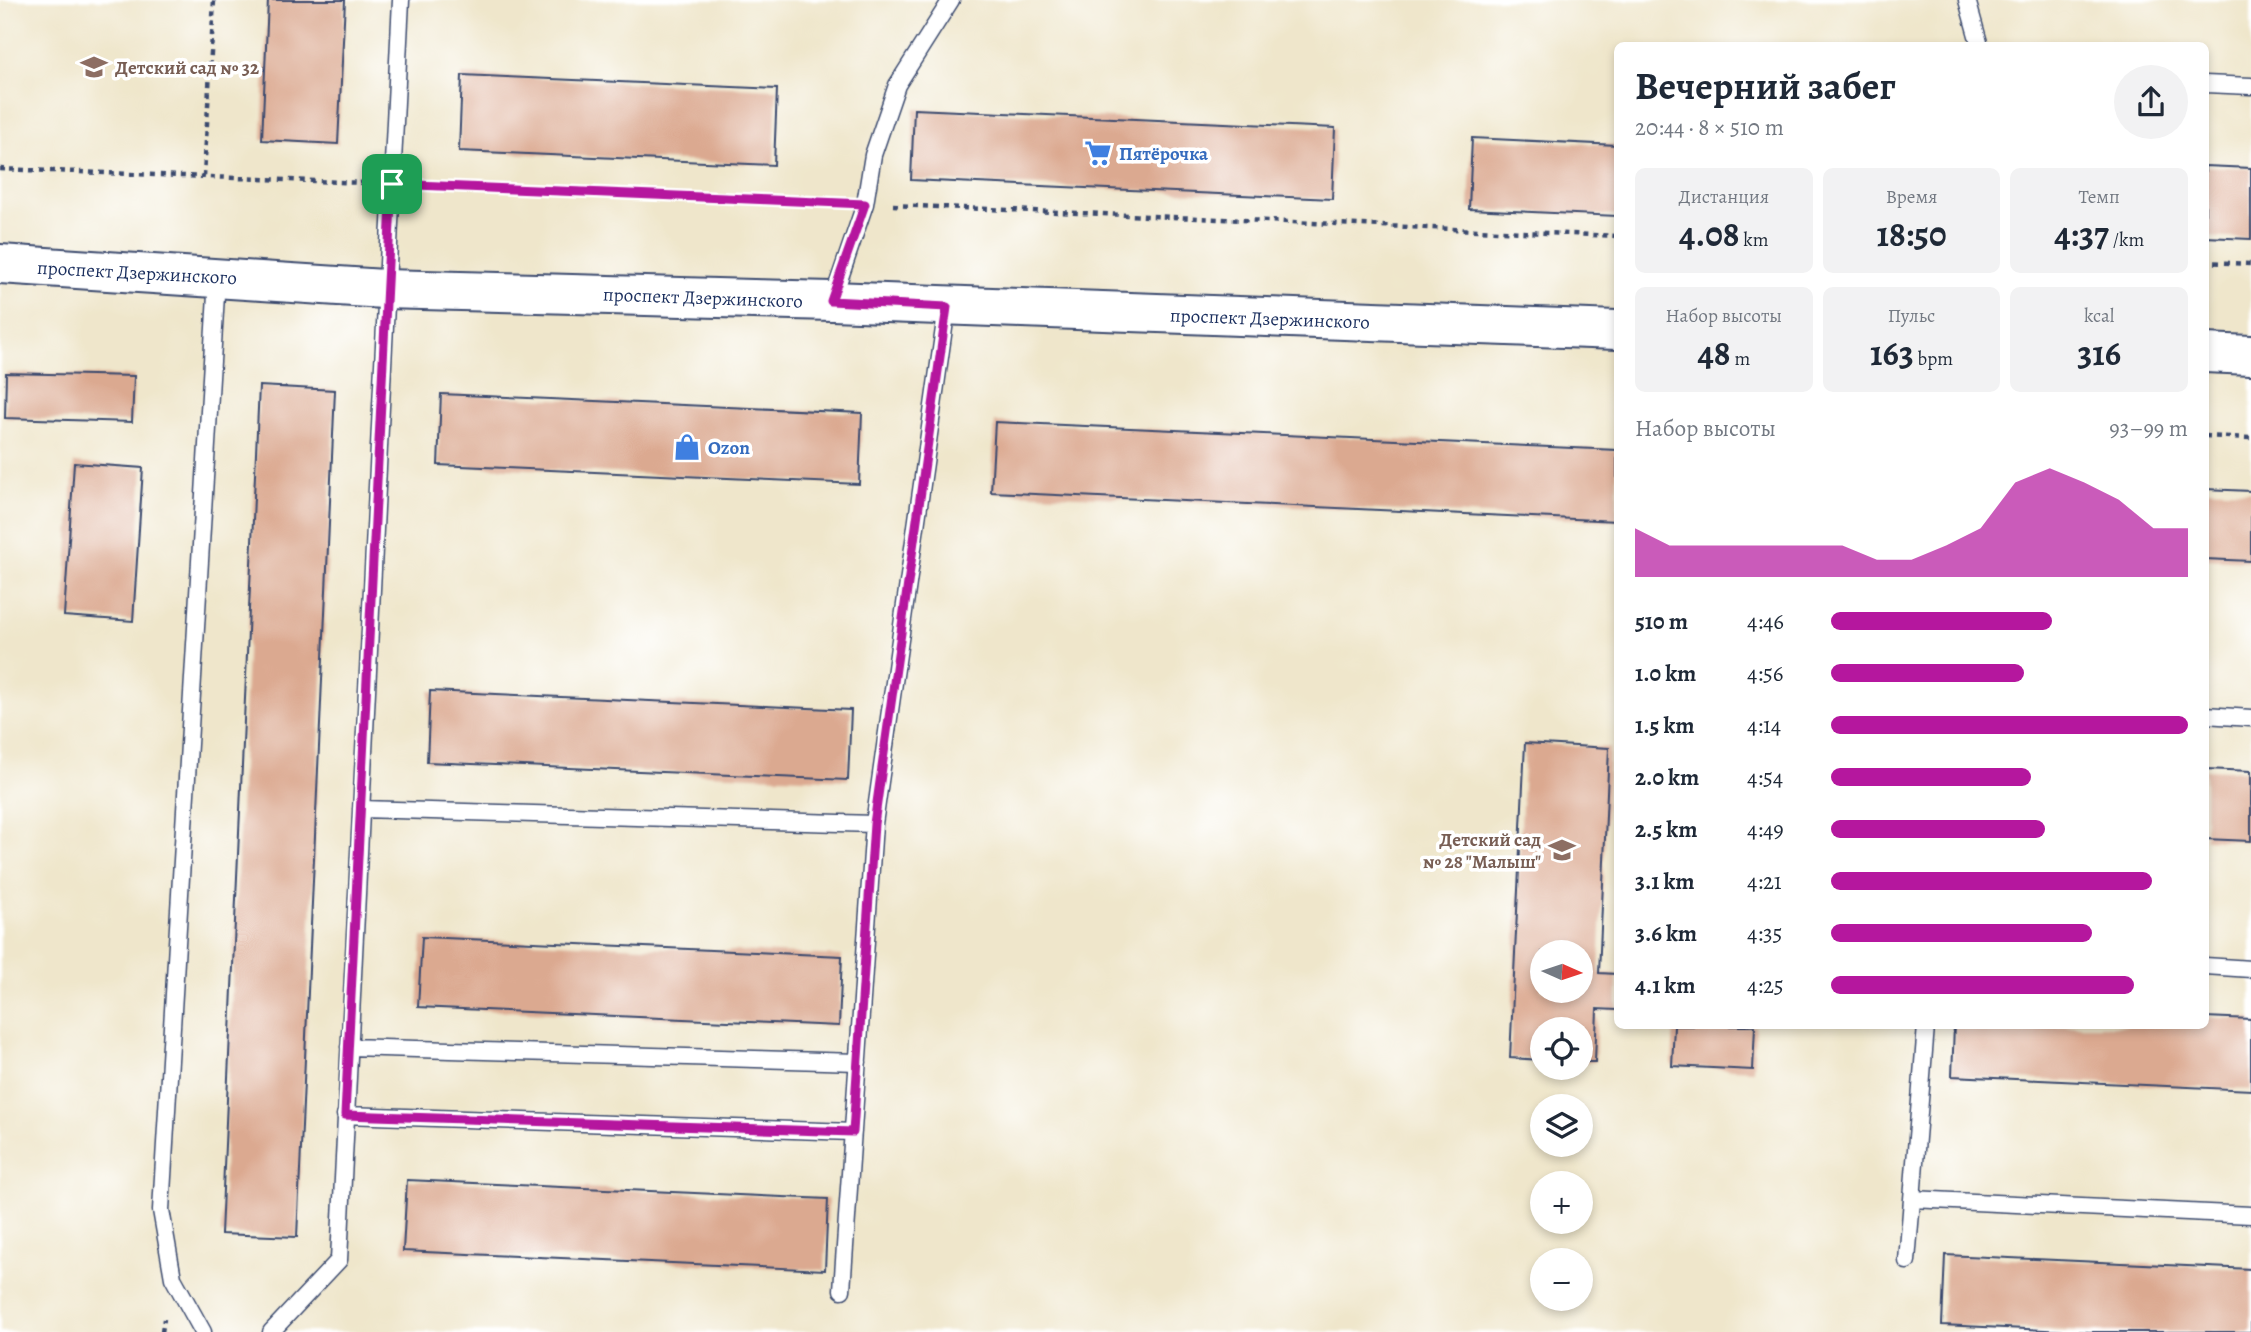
<!DOCTYPE html>
<html lang="ru">
<meta charset="utf-8">
<style>
body{margin:0;font-family:Alegreya,serif;background:#f2f2f3;color:#1f2937;height:100vh;display:flex;flex-direction:column;font-size:26px;white-space:nowrap}
*{box-sizing:border-box;margin:0}
p{font-size:23px;color:#747a83}
.icon{flex:none;width:38px;height:38px;fill:none;stroke:currentColor;stroke-width:2;stroke-linecap:round;stroke-linejoin:round}
.map{position:relative;flex:1;overflow:hidden}
.side{position:absolute;left:1614px;top:42px;width:595px;height:987px;display:flex;flex-direction:column;background:#fff;border-radius:10px;box-shadow:0 4px 10px #0003}
.side>*{flex:none}
.needle{width:46px;rotate:93deg}
.tools{position:absolute;left:1530px;top:940px;display:grid;gap:14px}
.tools a{display:grid;place-items:center;width:63px;height:63px;border-radius:50%;background:#fff;box-shadow:0 4px 10px #0003;font-size:35px}
.pin{position:absolute;display:grid;place-items:center;width:60px;height:60px;color:#fff;margin:-30px;border-radius:14px;box-shadow:0 4px 10px #0006}
.round{display:grid;place-items:center;flex:none;width:74px;height:74px;border-radius:37px;background:#f2f2f3}
.summary{display:flex;align-items:center;justify-content:space-between;height:119px;padding:0 21px}
h1{font-size:38px;font-weight:600;line-height:52px}
.stats{display:grid;grid-template-columns:repeat(3,1fr);gap:10px;height:119px;padding:7px 21px}
.stats div{display:grid;align-content:center;border-radius:10px;background:#f2f2f3;text-align:center}
.stats b{font-size:35px;font-weight:600}
.stats small{font-size:19px;font-weight:400}
.stats p{font-size:19px}
.chart{height:196px;padding:14px 21px}
.chart p{display:flex;justify-content:space-between}
.chart svg{width:100%;height:126px;margin-top:7px;fill:#b5179e;opacity:.7}
ul{padding:0 21px;list-style:none;font-size:23px}
li{display:grid;grid-template-columns:112px 84px 1fr;align-items:center;height:52px}
li i{height:18px;border-radius:9px;background:#b5179e}
.map>svg:first-child{display:block}
.building{fill:#dba990;fill-rule:evenodd}
.lines{fill:none;stroke-linecap:round;stroke-linejoin:round}
.service-casing{stroke:#3b4a6e;stroke-width:19}
.tertiary-casing{stroke:#3b4a6e;stroke-width:42}
.path{stroke:#3b4a6e;stroke-width:4.5;stroke-dasharray:5 5;stroke-linecap:butt}
.service{stroke:#fff;stroke-width:16}
.tertiary{stroke:#fff;stroke-width:38}
.route-casing{stroke:#fff;stroke-width:14}
.route{stroke:#b5179e;stroke-width:9}
.labels{text-anchor:middle;stroke-width:7;stroke-linejoin:round;paint-order:stroke}
.education-label{font-size:19px;font-weight:bold;fill:#785e54;stroke:#fff;text-anchor:start}
.shop-label{font-size:19px;font-weight:bold;fill:#366cbe;stroke:#fff;text-anchor:start}
.street-label{font-size:19px;fill:#1b2f5e;stroke:#fff}
</style>
<div class="map">
<svg width="2251" height="1332" viewBox="0 0 2251 1332">
<rect width="100%" height="100%" fill="#fff"/>
<filter id="ink" filterUnits="userSpaceOnUse"><feTurbulence type="fractalNoise" baseFrequency=".0143" numOctaves="2"/><feDisplacementMap in="SourceGraphic" scale="14" xChannelSelector="R" yChannelSelector="G"/><feConvolveMatrix kernelMatrix="1 2 1 2 8 2 1 2 1" color-interpolation-filters="sRGB"/></filter>
<filter id="wash" filterUnits="userSpaceOnUse"><feTurbulence type="fractalNoise" baseFrequency=".00686" numOctaves="4" result="noise"/><feDisplacementMap in="SourceGraphic" scale="28" xChannelSelector="R" yChannelSelector="G"/><feGaussianBlur stdDeviation="1.57" result="paint"/><feColorMatrix in="noise" values="0 0 0 0 0 0 0 0 0 0 0 0 0 0 0 0 0 1.4 0 .05"/><feComposite in="paint" operator="in"/></filter>
<g filter="url(#wash)">
<rect width="100%" height="100%" fill="#efe6cb"/>
<g id="blocks">
<path class="building" d="M268 0H345L338 144 262 140Z
M462 75 777 89 774 165 459 151Z
M914 109 1335 128 1332 199 911 180Z
M1472 138 1617 145V216L1469 209Z
M2205 166 2251 168V239L2205 237Z
M6 373 134 376 132 422 5 418Z
M259 386 335 390 297 1237 221 1234Z
M441 394 862 413 859 484 438 465Z
M995 422 1617 450V521L991 492Z
M74 463 143 468 133 621 64 616Z
M2205 489 2251 491V561L2205 559Z
M430 691 851 710 848 780 427 762Z
M1525 743 1609 748 1599 973 1617 974V1010L1597 1009 1595 1062H1580V1029H1542V1060L1510 1058ZM1542 952H1580V990H1542Z
M2205 769 2251 771V841L2205 839Z
M422 937 842 956 839 1026 418 1007Z
M2205 1017 2251 1019V1090L1952 1076 1954 1026H2205Z
M1674 1026H1755L1753 1070 1672 1066Z
M407 1180 828 1199 825 1270 403 1251Z
M1945 1255 2251 1269V1332H2089L1942 1325Z"/>
</g>
</g>
<g filter="url(#ink)">
<use href="#blocks" fill-opacity="0" stroke="#3b4a6e" stroke-width="2"/>
<g class="lines">
<defs>
<path id="service" d="M1967 0 1980 46
M2205 84 2251 86
M832 301 865 204 873 155 897 85 951 0
M2205 715 2251 718
M361 809 874 824
M2205 966 2251 969
M349 1047 858 1062
M345 1115 853 1132
M1912 1199 2251 1215
M1907 1261 1926 1026
M842 1290 874 824 947 307
M203 1332 173 1278 161 1210 217 278
M271 1332 339 1260 401 0"/>
<path id="tertiary" d="M0 264 384 289 832 301 1617 330
M2205 353 2251 355"/>
</defs>
<use href="#service" class="service-casing"/>
<use href="#tertiary" class="tertiary-casing"/>
<path class="path" d="M0 169 366 183
M204 176 214 0
M421 185 838 202
M893 205 1617 236
M2205 262 2251 264
M2205 436 2251 438
M162 1332 164 1319"/>
<use href="#service" class="service"/>
<use href="#tertiary" class="tertiary"/>
</g>
</g>
<g class="lines" filter="url(#ink)">
<defs>
<path id="route" d="M392 184 865 204 831 301 947 307 874 824 853 1132 345 1115Z"/>
</defs>
<use href="#route" class="route-casing"/>
<use href="#route" class="route"/>
</g>
<defs>
<symbol id="school-bare" viewBox="-9 -9 18 18"><path d="M0-5L7-2L0 1L-7-2ZM-4 1L0 2.5L4 1V4Q0 6-4 4Z" fill="#8d6e63" stroke="#fff" stroke-width="2.5" paint-order="stroke"/></symbol>
<symbol id="supermarket-bare" viewBox="-9 -9 18 18"><path d="M-6-5.5h2.5l.6 2H6L4.5 2H-2.5L-4.4-4H-6ZM-1.5 3.2a1.3 1.3 0 1 0 .1 0ZM3 3.2a1.3 1.3 0 1 0 .1 0Z" fill="#3f7fe0" stroke="#fff" stroke-width="2.5" paint-order="stroke"/></symbol>
<symbol id="shop-bare" viewBox="-9 -9 18 18"><path d="M-5-2.5h2.3a2.7 3.5 0 0 1 5.4 0H5L5.5 6h-11ZM-1.5-2.5h3a1.5 2.3 0 0 0-3 0Z" fill="#3f7fe0" stroke="#fff" stroke-width="2.5" paint-order="stroke"/></symbol>
</defs>
<g fill-rule="evenodd">
<use href="#school-bare" x="75" y="48" width="38" height="38"/>
<use href="#supermarket-bare" x="1079" y="134" width="38" height="38"/>
<use href="#shop-bare" x="668" y="428" width="38" height="38"/>
<use href="#school-bare" x="1543" y="831" width="38" height="38"/>
</g>
<g class="labels">
<g class="education-label">
<text x="115" y="74">Детский сад № 32</text>
<text x="1541" y="846" text-anchor="end">Детский сад<tspan x="1541" dy="22">№ 28 "Малыш"</tspan></text>
</g>
<g class="shop-label">
<text x="1119" y="160">Пятёрочка</text>
<text x="708" y="454">Ozon</text>
</g>
<g class="street-label">
<text transform="translate(137 272) rotate(3)" y="7">проспект Дзержинского</text>
<text transform="translate(703 297) rotate(2)" y="7">проспект Дзержинского</text>
<text transform="translate(1270 318) rotate(2)" y="7">проспект Дзержинского</text>
</g>
</g>
</svg>
<div class="tools">
<a><svg class="needle" viewBox="-14 -14 28 28"><path d="M0-13l5 13h-10z" fill="#e53935"/><path d="M0 13l5-13h-10z" fill="#747a83"/></svg></a>
<a><svg class="icon" aria-label="locate" viewBox="0 0 24 24"><circle cx="12" cy="12" r="6"/><path d="M12 2v4M12 18v4M2 12h4M18 12h4"/></svg></a>
<a><svg class="icon" aria-label="layers" viewBox="0 0 24 24"><path d="M12 4l9 5-9 5-9-5zM3 14l9 5 9-5"/></svg></a>
<a>+</a>
<a>−</a>
</div>
<div class="pin" style="left:392px;top:184px;background:#1e9e55"><svg class="icon" aria-label="arrive" viewBox="0 0 24 24"><path d="M6 21V4h12l-3 4 3 4H6"/></svg></div>
<section class="side">
<div class="summary"><div><h1>Вечерний забег</h1><p>20:44 · 8 × 510 m</p></div><a class="round"><svg class="icon" aria-label="share" viewBox="0 0 24 24"><path d="M12 15V3M7 8l5-5 5 5M5 13v7h14v-7"/></svg></a></div>
<div class="stats">
<div><p>Дистанция</p><b>4.08<small> km</small></b></div>
<div><p>Время</p><b>18:50</b></div>
<div><p>Темп</p><b>4:37<small> /km</small></b></div>
</div>
<div class="stats">
<div><p>Набор высоты</p><b>48<small> m</small></b></div>
<div><p>Пульс</p><b>163<small> bpm</small></b></div>
<div><p>kcal</p><b>316</b></div>
</div>
<div class="chart"><p><span>Набор высоты</span>93–99 m</p>
<svg viewBox="0 0 160 44" preserveAspectRatio="none"><path d="M0 44V27L10 33L20 33L30 33L40 33L50 33L60 33L70 38L80 38L90 33L100 27L110 11L120 6L130 11L140 17L150 27L160 27V44z"/></svg>
</div>
<ul>
<li><b>510 m</b>4:46<i style="width:62%"></i></li>
<li><b>1.0 km</b>4:56<i style="width:54%"></i></li>
<li><b>1.5 km</b>4:14<i style="width:100%"></i></li>
<li><b>2.0 km</b>4:54<i style="width:56%"></i></li>
<li><b>2.5 km</b>4:49<i style="width:60%"></i></li>
<li><b>3.1 km</b>4:21<i style="width:90%"></i></li>
<li><b>3.6 km</b>4:35<i style="width:73%"></i></li>
<li><b>4.1 km</b>4:25<i style="width:85%"></i></li>
</ul>
</section>
</div>
